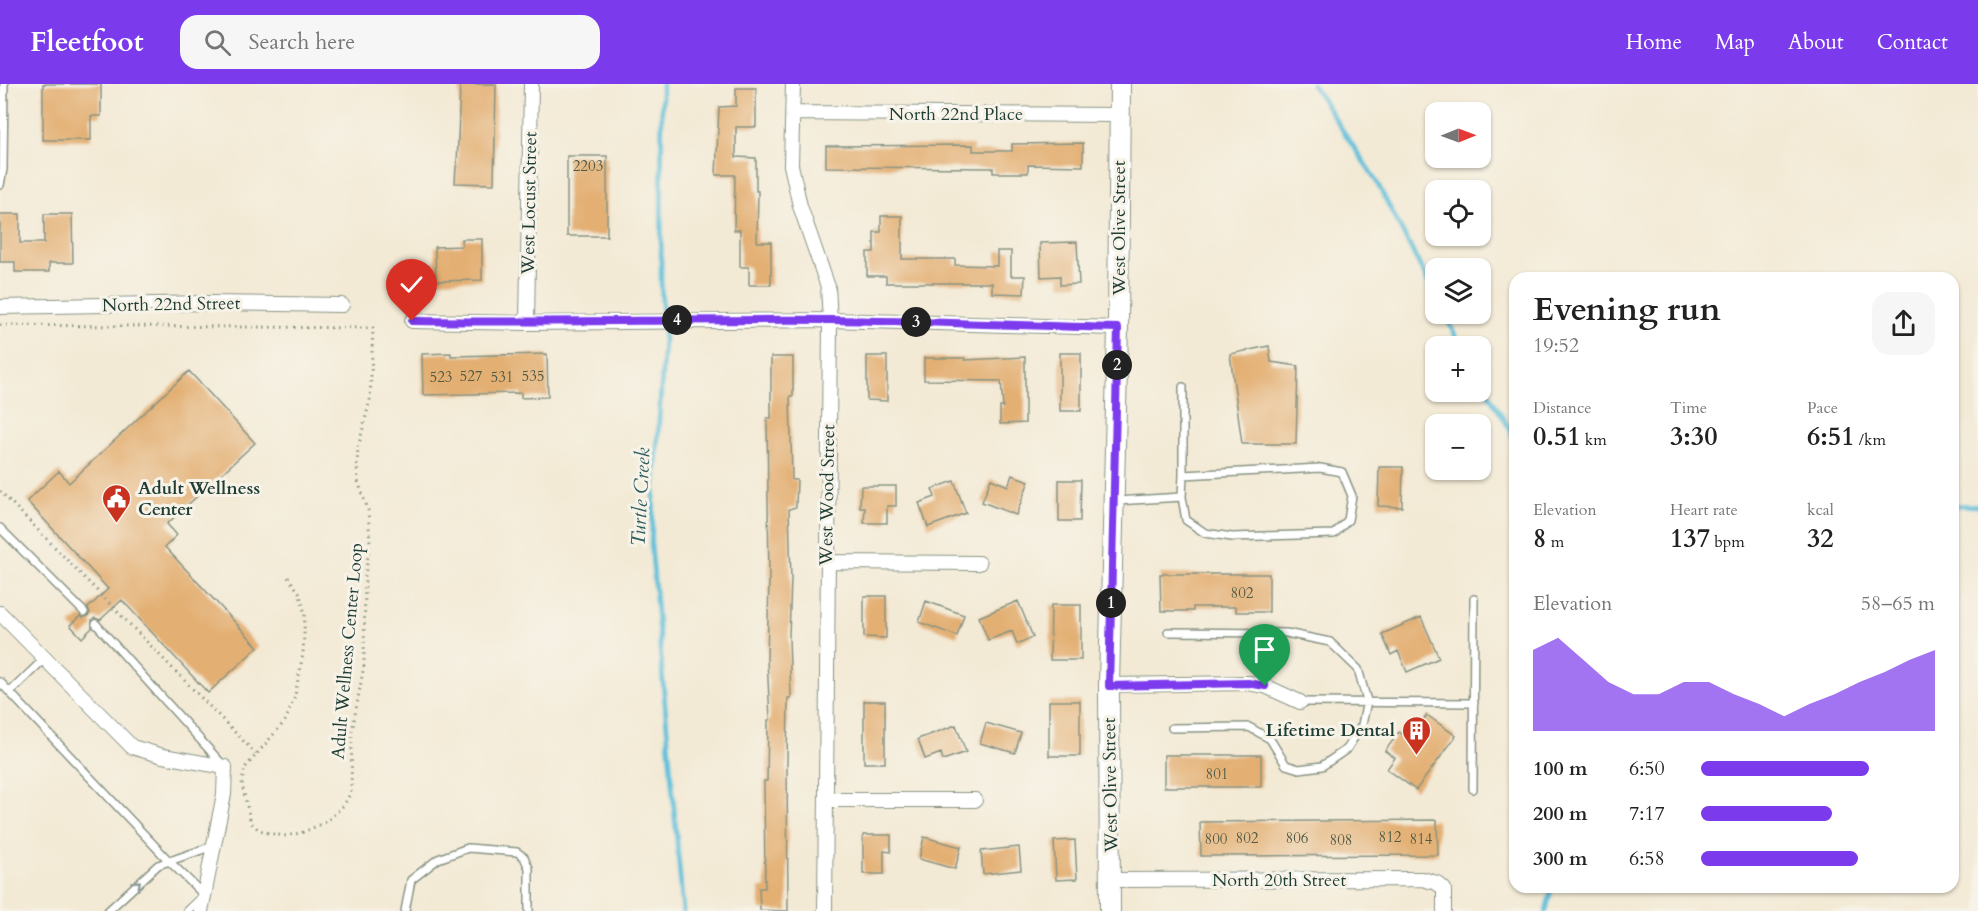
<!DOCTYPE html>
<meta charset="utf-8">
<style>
body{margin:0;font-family:Cardo,serif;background:#f6f6f6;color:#222;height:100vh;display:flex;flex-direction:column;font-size:22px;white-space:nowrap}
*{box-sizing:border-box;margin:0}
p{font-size:20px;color:#767676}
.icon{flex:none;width:33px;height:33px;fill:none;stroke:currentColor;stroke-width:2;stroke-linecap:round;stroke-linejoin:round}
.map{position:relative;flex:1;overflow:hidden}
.details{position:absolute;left:1509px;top:188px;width:450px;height:621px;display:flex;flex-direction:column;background:#fff;border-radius:18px;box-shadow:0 2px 4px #0004}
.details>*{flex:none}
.needle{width:39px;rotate:89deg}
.buttons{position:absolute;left:1425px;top:18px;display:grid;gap:12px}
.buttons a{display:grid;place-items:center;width:66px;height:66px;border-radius:12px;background:#fff;box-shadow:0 2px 4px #0004;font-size:30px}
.pin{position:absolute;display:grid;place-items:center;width:51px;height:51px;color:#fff;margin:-62px -26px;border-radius:50% 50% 50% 0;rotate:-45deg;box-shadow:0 0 6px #0007}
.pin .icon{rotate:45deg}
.km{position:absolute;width:30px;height:30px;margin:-15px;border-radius:50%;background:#222;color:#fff;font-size:16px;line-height:30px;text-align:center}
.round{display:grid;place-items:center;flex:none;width:63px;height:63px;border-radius:18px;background:#f6f6f6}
.summary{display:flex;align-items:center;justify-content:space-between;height:102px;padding:0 24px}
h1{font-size:33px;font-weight:700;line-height:45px}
.figures{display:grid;grid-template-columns:repeat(3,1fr);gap:9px;height:102px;padding:6px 24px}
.figures div{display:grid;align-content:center}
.figures b{font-size:26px;font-weight:700}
.figures small{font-size:16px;font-weight:400}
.figures p{font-size:16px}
.chart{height:168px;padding:12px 24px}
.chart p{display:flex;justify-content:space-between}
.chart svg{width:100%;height:108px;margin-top:6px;fill:#7c3aed;opacity:.7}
ul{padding:0 24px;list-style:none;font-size:20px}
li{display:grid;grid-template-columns:96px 72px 1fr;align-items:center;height:45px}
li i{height:15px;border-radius:8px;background:#7c3aed}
header{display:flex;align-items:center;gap:36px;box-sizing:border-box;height:84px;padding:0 30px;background:#7c3aed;color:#fff}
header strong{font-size:28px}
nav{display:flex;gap:33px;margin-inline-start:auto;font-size:21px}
.search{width:420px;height:54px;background:#f6f6f6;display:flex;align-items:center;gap:15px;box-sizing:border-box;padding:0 21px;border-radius:18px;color:#767676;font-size:22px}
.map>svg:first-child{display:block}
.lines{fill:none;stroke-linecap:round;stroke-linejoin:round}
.stream{stroke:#5bbfda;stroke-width:4.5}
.building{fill:#e3af72}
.lane-casing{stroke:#899484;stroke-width:10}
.street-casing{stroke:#899484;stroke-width:16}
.secondary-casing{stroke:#899484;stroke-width:22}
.path{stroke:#899484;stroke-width:3;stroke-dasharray:1.5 4.5;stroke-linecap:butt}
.lane{stroke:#fff;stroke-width:7}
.street{stroke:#fff;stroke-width:14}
.secondary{stroke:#fff;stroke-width:20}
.oneway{stroke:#8f9e9a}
.route-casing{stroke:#fff;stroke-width:12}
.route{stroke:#7c3aed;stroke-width:8}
.labels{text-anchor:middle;stroke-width:6;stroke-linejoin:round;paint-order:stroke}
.number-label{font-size:15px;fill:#505a44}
.street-label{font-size:18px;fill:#1f3d34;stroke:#f7f3e8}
.poi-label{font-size:18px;font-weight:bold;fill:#1f3d34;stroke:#f7f3e8;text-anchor:start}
.water-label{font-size:20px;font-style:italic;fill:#2e5e5e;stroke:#f7f3e8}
</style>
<header>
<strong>Fleetfoot</strong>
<div class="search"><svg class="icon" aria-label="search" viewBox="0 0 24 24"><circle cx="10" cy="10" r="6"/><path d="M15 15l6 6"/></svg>Search here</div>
<nav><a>Home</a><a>Map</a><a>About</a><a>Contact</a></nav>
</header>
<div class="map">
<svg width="1978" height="827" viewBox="0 0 1978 827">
<rect width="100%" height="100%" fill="#f7f3e8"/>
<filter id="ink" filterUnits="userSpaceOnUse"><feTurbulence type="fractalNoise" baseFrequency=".0167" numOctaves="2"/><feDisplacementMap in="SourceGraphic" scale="12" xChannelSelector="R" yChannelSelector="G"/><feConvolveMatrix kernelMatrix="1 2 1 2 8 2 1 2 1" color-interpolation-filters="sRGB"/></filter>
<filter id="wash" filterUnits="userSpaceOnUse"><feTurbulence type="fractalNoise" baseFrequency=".008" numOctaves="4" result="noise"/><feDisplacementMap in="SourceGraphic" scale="24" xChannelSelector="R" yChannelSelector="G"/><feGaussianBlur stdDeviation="1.35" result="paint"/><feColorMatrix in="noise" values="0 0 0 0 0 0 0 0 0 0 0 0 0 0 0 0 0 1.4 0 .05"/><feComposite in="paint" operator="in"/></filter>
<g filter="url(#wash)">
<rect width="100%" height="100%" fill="#f3ead5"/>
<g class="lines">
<path class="stream" d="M662 0 661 197 664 257 651 460 683 827
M1312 0 1375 95 1436 213
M1444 230 1461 262
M1480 296 1511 347 1515 360
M1953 421 1978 422
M1546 827 1552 802"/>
</g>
<g id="blocks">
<path class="building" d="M43 0H101V32H91V56H43Z
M460 0H496L494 100 455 99 456 82H457Z
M736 4H756V43H736V73L756 74V107H758L757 158H771V201H749V183H740V146H734L735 91H716L719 23 736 22Z
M1083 59V82L1028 81V89H993V84L826 83V62L973 61V67H1012V60Z
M567 72H607V152H567Z
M0 130H20V159H44V130H72L73 179H49V188H15V178H0Z
M881 132H902V175H955V181L997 182V167H1011V192H1025L1024 210 992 209V199H886V192H867V168H874V148H881Z
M462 155H482V196L436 197 435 163 462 162Z
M1077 158 1079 200 1060 201V192L1041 193 1040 159Z
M1269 262 1271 278 1298 282 1296 360H1242L1230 270Z
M451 269V272L547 270 548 313 521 314V309L423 311 422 270Z
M1060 269H1081V327H1060Z
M867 272H887V317L867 316Z
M771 273H793V312H790L792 396H797L796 423 789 425 791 496 789 553 791 614H788L787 678 788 827 760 826 759 804H765L764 697H767L768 636H770L767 575 769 496 767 334H771Z
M1025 273V339L1000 340V323H1003L1001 297 924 296V274H965V276Z
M189 287 255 359 167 440 177 451 165 463 258 563 208 609 122 516 100 536 95 534 92 536V544L82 554 70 541 80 532 83 534 88 532 90 529 88 524 108 505 27 417 59 387 69 399Z
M1379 383H1403L1402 423 1378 422Z
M1012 391 1029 397 1016 431 982 418 991 395 1008 402Z
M1059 396H1081L1080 437H1059Z
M954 397 966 429 928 443 919 419 935 413 932 405Z
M861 402H896V422H887V439H864L865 424H860Z
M1160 490H1269V528H1236V523H1193V527H1161Z
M864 512H886V554L864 553Z
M926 517 964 531 957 552 919 538Z
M1018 517 1033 553 1017 560 1012 547 988 556 979 533Z
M1051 521H1081V576H1050Z
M1421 533 1439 574 1407 588 1398 567 1391 571 1382 550Z
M864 617H885V679H864Z
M1049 617H1080V672H1049Z
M1427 631 1456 652 1416 706 1387 685 1395 674 1385 667 1399 648 1409 655Z
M986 639 1021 649 1015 669 980 659Z
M956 641 966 668 943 676 941 669 925 675 918 655Z
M1164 671H1261V703H1164Z
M1437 736 1438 771 1201 772 1200 738Z
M863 751H891V768L884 767V790H863Z
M924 753 961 763 955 785 919 775Z
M1075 756 1077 795 1056 796 1054 757Z
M1019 763 1021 786 983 790 981 767Z"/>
</g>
</g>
<g filter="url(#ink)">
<use href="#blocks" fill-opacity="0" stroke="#899484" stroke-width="1.5"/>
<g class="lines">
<defs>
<path id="lane" d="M0 101 3 85 4 0
M1183 391V303
M1116 417 1182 413 1186 436 1205 449 1232 453 1334 450 1348 436 1352 412 1342 388 1320 384 1183 391 1182 413
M0 444 84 528
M96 540 223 681
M1168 548 1286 549 1330 558 1358 585 1367 617 1362 641 1347 665 1322 682 1299 685 1286 681 1270 655 1249 643 1172 644
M0 598 169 777 204 811 187 827
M10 608 45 574
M1300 618 1474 619
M1473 705 1474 515
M108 827 158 781 213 762
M405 827 411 796 438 775 468 764 517 768 524 773 529 784V827"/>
<path id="street" d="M793 0 791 81 800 122 828 203 830 236 825 827
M793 29 1120 31
M0 223 208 219 342 221
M412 237 527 239 830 236 1118 244
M527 239 531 0
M826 478 979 479
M0 529 132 663 163 672 225 683 224 710 201 827
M1109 601 1248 599 1265 602 1300 618
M826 716H975
M1111 796 1422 795 1437 799 1444 805V827"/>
<path id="secondary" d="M1110 827 1109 601 1118 244 1120 0"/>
</defs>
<use href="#lane" class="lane-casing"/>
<use href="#street" class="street-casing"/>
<use href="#secondary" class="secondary-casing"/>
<path class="path" d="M0 241 373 244 370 316 358 364 357 381 358 397 368 426 370 459 365 492 364 581 352 648 351 708 344 721 326 738 301 749 284 752 268 749 258 745 251 739 242 701 244 685 285 637 294 616 303 570 305 530 299 508 287 492
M0 407 256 670"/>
<use href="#lane" class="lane"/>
<use href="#street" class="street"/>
<use href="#secondary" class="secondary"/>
</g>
<defs><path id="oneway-chevron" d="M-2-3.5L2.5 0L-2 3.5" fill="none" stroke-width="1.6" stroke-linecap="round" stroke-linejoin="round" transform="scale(1.5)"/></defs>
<use class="oneway" href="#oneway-chevron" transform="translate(137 800) rotate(-42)"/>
</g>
<g class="lines" filter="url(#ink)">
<defs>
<path id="route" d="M412 237C551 239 690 235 829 236 925 237 1022 242 1118 244L1109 602 1248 599 1265 602"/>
</defs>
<use href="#route" class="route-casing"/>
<use href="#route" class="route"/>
</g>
<defs>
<symbol id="civic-pin" viewBox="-11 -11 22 30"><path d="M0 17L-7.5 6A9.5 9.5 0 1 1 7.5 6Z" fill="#c8321e" stroke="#f7f3e8"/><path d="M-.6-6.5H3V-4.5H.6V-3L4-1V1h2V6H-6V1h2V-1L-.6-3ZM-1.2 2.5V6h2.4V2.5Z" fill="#fff"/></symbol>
<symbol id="building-pin" viewBox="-11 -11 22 30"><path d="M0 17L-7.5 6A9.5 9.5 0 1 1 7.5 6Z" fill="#c8321e" stroke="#f7f3e8"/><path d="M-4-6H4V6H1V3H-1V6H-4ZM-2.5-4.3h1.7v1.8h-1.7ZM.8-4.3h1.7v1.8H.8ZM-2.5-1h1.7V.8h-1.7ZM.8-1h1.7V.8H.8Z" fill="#fff"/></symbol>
</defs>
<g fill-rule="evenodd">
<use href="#civic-pin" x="100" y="398" width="33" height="45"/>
<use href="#building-pin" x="1400" y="630" width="33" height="45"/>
</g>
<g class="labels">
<g class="number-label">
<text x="588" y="87">2203</text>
<text x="471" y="297">527</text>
<text x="533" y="297">535</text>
<text x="441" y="298">523</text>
<text x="502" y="298">531</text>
<text x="1242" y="514">802</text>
<text x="1217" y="695">801</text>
<text x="1390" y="758">812</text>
<text x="1247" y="759">802</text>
<text x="1297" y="759">806</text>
<text x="1216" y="760">800</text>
<text x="1421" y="760">814</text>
<text x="1341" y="761">808</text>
</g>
<g class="street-label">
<text x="956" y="36">North 22nd Place</text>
<text transform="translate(529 119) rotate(-89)" y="6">West Locust Street</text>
<text transform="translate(1119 144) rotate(-90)" y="6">West Olive Street</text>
<text transform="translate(171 220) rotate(-1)" y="6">North 22nd Street</text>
<text transform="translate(827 411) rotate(-89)" y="6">West Wood Street</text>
<text transform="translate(347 567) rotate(-85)" y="6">Adult Wellness Center Loop</text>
<text transform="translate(1110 701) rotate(-91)" y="6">West Olive Street</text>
<text x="1279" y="802">North 20th Street</text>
</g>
<g class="poi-label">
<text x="138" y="410">Adult Wellness<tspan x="138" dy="21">Center</tspan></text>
<text x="1395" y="652" text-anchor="end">Lifetime Dental</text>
</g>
<g class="water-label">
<text transform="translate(640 413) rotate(-87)" y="7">Turtle Creek</text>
</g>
</g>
</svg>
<div class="buttons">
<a><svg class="needle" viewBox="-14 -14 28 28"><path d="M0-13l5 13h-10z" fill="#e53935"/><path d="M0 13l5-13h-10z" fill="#767676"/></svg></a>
<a><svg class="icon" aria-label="locate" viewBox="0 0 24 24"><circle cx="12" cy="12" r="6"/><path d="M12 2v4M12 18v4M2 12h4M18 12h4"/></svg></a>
<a><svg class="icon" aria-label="layers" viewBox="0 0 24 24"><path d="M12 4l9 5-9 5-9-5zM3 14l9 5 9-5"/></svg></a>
<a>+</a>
<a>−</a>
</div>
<div class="pin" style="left:1265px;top:602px;background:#1e9e55"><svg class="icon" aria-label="arrive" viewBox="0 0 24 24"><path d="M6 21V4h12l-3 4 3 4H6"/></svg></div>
<div class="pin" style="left:412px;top:237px;background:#d93025"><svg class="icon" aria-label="check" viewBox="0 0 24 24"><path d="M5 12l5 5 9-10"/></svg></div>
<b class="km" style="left:1111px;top:519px">1</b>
<b class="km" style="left:1117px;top:281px">2</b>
<b class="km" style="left:916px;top:238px">3</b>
<b class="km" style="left:677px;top:236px">4</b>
<section class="details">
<div class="summary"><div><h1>Evening run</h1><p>19:52</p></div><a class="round"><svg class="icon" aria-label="share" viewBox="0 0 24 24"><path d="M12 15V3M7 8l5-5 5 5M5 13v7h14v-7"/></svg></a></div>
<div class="figures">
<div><p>Distance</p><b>0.51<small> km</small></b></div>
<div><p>Time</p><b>3:30</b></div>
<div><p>Pace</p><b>6:51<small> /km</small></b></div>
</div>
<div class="figures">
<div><p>Elevation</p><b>8<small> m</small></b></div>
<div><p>Heart rate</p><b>137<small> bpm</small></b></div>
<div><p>kcal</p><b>32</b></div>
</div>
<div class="chart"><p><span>Elevation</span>58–65 m</p>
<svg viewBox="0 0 160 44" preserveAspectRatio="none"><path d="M0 44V11L10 6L20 15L30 24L40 29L50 29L60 24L70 24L80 29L90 33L100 38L110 33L120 29L130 24L140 20L150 15L160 11V44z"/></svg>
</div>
<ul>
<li><b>100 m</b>6:50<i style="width:72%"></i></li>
<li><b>200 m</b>7:17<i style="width:56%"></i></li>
<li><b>300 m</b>6:58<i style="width:67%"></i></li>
</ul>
</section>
</div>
